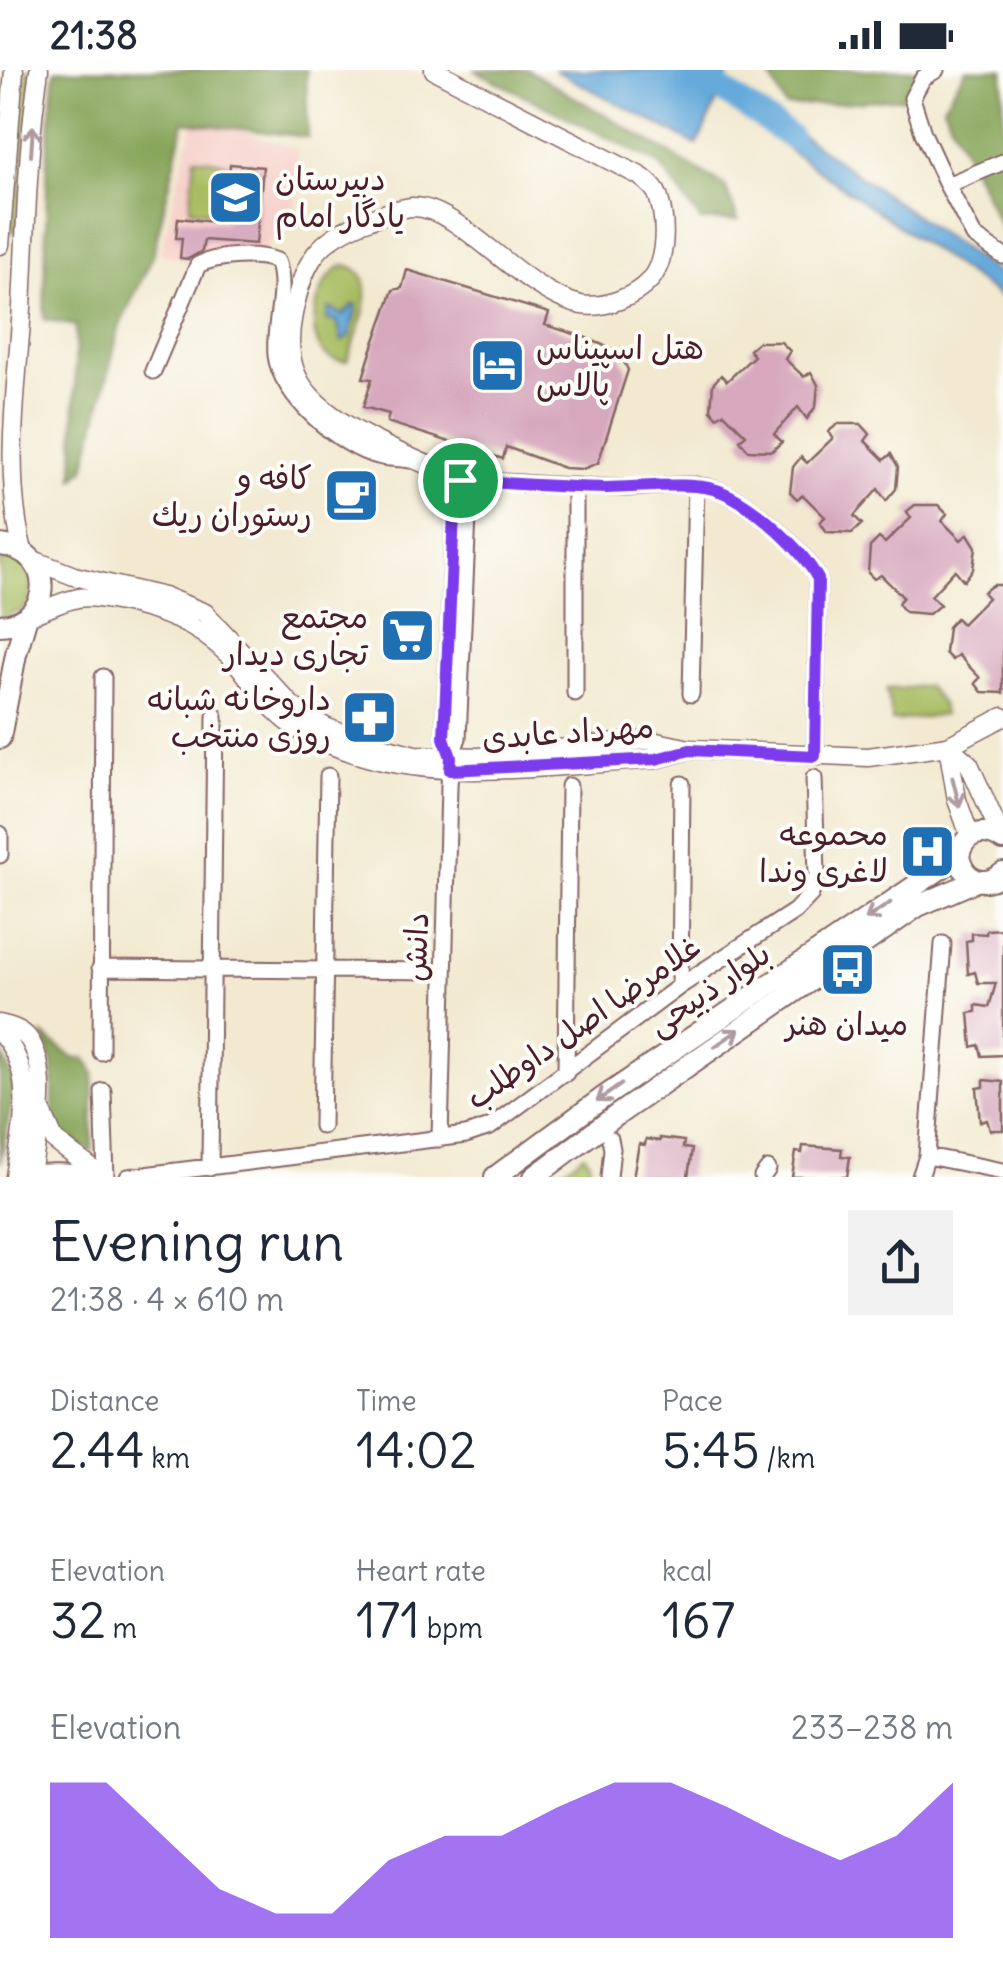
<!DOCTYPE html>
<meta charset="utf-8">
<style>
body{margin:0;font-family:Delius,"Playpen Sans Arabic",sans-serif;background:#f2f2f3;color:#1f2937;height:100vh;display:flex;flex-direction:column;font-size:38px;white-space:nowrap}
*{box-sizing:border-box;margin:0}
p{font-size:32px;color:#747a83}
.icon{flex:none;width:55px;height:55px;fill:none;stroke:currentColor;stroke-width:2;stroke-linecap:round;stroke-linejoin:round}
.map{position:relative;height:1107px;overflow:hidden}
.drawer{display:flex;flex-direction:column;background:#fff;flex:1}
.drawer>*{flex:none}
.pin{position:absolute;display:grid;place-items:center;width:85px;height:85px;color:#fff;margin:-42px;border:5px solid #fff;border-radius:50%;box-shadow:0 2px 10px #0007}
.round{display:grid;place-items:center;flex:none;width:105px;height:105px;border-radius:0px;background:#f2f2f3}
.overview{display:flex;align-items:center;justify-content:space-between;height:170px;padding:0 50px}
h1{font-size:55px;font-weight:600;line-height:75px}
.metrics{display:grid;grid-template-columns:repeat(3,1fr);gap:15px;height:170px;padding:10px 50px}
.metrics div{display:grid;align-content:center}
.metrics b{font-size:50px;font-weight:600}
.metrics small{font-size:28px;font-weight:400}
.metrics p{font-size:28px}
.chart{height:280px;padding:20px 50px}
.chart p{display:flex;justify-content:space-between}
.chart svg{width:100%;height:180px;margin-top:10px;fill:#7c3aed;opacity:.7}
.status{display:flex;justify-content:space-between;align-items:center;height:70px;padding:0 50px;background:#fff;direction:ltr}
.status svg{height:28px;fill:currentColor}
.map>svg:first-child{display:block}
.built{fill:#f7d0ca}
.green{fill:#a8bd62;stroke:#796e46;stroke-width:2.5}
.forest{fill:#86a458;stroke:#686242;stroke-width:2.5}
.water{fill:#66aadb;stroke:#586483;stroke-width:2.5}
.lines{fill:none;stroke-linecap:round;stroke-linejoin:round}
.river{stroke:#66aadb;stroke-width:25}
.building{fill:#d7a8be}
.minor-casing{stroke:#856665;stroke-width:19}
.tertiary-casing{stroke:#856665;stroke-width:21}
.secondary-casing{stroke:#856665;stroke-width:24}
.minor{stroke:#fff;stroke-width:15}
.tertiary{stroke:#fff;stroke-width:18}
.secondary{stroke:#fff;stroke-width:20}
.oneway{stroke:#ae9aa0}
.route-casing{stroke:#fff;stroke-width:20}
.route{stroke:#7c3aed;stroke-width:12}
.labels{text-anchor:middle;stroke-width:8;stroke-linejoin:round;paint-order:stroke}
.poi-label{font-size:32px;fill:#4a1f2b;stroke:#fdfcf7;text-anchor:end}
.street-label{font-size:32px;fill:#4a1f2b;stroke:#fdfcf7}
</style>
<div class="status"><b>21:38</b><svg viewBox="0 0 49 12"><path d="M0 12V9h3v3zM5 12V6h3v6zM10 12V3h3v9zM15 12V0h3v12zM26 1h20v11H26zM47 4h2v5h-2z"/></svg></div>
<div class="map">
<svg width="1003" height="1107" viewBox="0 0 1003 1107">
<rect width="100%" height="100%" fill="#fdfcf7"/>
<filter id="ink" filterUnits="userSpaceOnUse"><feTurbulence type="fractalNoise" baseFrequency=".01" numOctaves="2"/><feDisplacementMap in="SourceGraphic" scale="20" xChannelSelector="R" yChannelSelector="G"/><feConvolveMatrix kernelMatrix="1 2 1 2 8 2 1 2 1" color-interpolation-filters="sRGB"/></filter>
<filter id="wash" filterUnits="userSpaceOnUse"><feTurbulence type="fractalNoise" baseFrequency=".0048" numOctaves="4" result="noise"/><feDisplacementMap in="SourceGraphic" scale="40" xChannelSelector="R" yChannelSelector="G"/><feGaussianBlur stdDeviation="2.25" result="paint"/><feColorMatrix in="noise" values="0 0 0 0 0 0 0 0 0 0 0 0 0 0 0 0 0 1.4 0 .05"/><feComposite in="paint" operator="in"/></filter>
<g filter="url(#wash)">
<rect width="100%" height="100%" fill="#f2e9d0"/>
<path class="built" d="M193 53 236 59 296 79 301 110 293 143 255 191 209 193 160 184Z"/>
<path class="green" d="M26 0H33L17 161 11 162 17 69Z
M195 87 227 93 222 143 190 139Z
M345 195C387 204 355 266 347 291 295 293 313 206 345 195Z
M0 484C33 488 37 511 26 538L0 549Z
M927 616 941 633 944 645 892 651 887 619Z
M584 1084 590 1092 588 1107H554Z"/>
<path class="forest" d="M55 0H306L308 67 184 52 152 188 120 255 85 398 74 409 76 256 44 249 48 71Z
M474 0H528L725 116 738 150 701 151 659 94Z
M767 0H924L903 28 786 37Z
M966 0H1003V162L943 36Z
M43 965 75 989 85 988 94 1002 92 1082 53 1058V996Z
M0 980 15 1014 0 1094Z"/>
<path class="water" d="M554 0H731L697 75Z
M767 41 1003 207V229L756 57Z
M353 235H357L349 267 342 271 337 251 327 250 329 238 343 245Z"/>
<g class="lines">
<path class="river" d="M686 0 716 16 790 67"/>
</g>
<g id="blocks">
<path class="building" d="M230 94 263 97 256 174 204 170 202 181 188 189 180 188 182 168H176L178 148 225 153Z
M407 200 549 243 545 255 584 267 619 282 628 300 598 393 583 399 564 398 506 377 503 389 387 352 389 344 363 337 372 309 363 308 372 279 393 220 402 218Z
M758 272H781L790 281 785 289 804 307 811 302 818 315 816 336 807 349 798 337 774 364 782 372 772 381 748 380 740 370 746 365 724 343 717 347 711 340 713 314 721 305 727 311 754 286 749 280Z
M838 354H861L870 364 865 371 884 390 891 384 898 397 896 419 886 431 878 419 854 446 862 454 852 463 827 462 820 452 825 447 803 425 797 429 790 422 793 397 801 387 807 393 833 368 828 362Z
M915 435H938L947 444 942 451 961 470 968 464 976 477 973 499 964 511 955 500 931 526 940 535 929 544 905 542 898 533 903 527 881 505 874 509 868 503 870 477 879 468 885 473 911 448 906 442Z
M993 515H1003V623L982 622 975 613 980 608 958 585 952 590 945 583 948 557 956 548 962 554 988 528 983 522Z
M1003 859V985L982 986 979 975 972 977 969 943 976 942V935L989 937 996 913H978L975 902 968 904 966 871 972 870V863L986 864 987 860Z
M984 1010 1003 1012V1060H990L987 1050 980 1052 977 1018 984 1017Z
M660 1068 684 1071 683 1078 692 1079 688 1107H633L639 1074 645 1075 646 1069 660 1071Z
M803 1076 842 1079 841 1086 850 1087 847 1107H792L796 1082 802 1083Z"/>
</g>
</g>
<g filter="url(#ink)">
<use href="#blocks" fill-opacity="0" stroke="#856665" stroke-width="2.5"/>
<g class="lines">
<defs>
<path id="minor" d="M936 0 923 8 912 28 923 63 945 111 974 166 1003 186
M947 115 1003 92
M153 301 198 195C218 185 257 183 277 191 288 220 273 254 276 285 280 325 340 377 378 386 388 389 399 388 410 390
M460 409C514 413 568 417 622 418 653 418 693 409 722 422 754 435 802 478 818 509L815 686
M575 623V417
M691 624 696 415
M451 687 444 668 455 421 460 409
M0 764V785
M100 898 442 901
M680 916 682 714
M101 982 103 607
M566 1003 569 716
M103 1021 106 1107
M322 1056 328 706
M440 1069 449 716 451 687 458 668 469 423 460 409
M927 1086 1003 1101
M210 1098 215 646
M22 1107C42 1098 75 1102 96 1107
M128 1107 466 1065 490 1057 680 916 795 841 811 824 817 805 814 708
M609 1107 612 1079 610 1069
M762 1107 768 1099
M920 1107 927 1086 943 874"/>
<path id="tertiary" d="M434 0 640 106C648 112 657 119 659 129 666 152 667 190 650 210 635 227 604 239 581 235 522 223 460 135 412 137 398 138 381 145 368 150 316 169 304 192 293 244 287 273 289 301 308 323 339 361 415 389 460 409
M0 175 14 0
M23 481C3 403 17 318 22 237 26 158 27 78 39 0
M33 490 74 506 168 528 205 543 293 637 325 657 368 673 415 685 480 687 647 670 690 679 868 687 948 676 1003 647
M27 546C44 541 61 531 78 528 93 525 115 531 130 534 176 545 209 561 240 597 256 617 270 639 291 654 311 669 336 677 360 685 449 713 563 694 656 689L685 681
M948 676 969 694 1003 770
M948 676 957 730 970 766
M0 954C10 957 21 959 28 968 52 1000 37 1071 30 1107
M0 962C38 1003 22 1056 15 1107
M41 1040 55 1071 103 1107"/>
<path id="secondary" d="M0 475C56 480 55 553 0 555
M0 668 16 584 27 546
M1003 770C984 757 964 762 959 786 963 810 984 819 1003 803
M495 1107 604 1027 959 786
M534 1107 617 1045 918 836 976 811"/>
</defs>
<use href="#minor" class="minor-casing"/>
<use href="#tertiary" class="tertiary-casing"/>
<use href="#secondary" class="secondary-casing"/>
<use href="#minor" class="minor"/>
<use href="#tertiary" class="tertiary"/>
<use href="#secondary" class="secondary"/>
</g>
<defs><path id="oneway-shaft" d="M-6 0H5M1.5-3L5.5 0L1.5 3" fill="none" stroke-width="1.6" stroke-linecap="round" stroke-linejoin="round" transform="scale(2.5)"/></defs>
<g class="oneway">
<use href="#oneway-shaft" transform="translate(32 71) rotate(-86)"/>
<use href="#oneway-shaft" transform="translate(956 722) rotate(76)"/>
<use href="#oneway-shaft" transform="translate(878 841) rotate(146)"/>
<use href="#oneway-shaft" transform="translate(727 968) rotate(-35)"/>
<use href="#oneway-shaft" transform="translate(609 1023) rotate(145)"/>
</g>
</g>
<g class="lines" filter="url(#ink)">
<defs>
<path id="route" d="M460 410C508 413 557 417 607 418 638 418 695 410 722 422 754 435 802 479 818 509L815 686 690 680 656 689 450 700 451 687 444 668 455 421Z"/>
</defs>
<use href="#route" class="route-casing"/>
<use href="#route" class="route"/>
</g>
<defs>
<symbol id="school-square" viewBox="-11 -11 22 22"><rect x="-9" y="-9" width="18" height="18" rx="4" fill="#1f6fb2" stroke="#fdfcf7"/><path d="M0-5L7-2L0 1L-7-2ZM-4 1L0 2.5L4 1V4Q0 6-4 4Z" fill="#fff"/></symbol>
<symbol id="hotel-square" viewBox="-11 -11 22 22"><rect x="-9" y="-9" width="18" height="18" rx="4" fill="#1f6fb2" stroke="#fdfcf7"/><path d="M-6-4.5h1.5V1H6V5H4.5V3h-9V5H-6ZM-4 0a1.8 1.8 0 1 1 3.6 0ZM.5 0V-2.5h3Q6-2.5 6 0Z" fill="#fff"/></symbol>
<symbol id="cafe-square" viewBox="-11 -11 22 22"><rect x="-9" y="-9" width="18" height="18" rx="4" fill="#1f6fb2" stroke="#fdfcf7"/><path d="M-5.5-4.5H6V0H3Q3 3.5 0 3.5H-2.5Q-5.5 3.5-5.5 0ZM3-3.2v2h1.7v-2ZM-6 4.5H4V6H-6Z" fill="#fff"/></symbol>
<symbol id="supermarket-square" viewBox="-11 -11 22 22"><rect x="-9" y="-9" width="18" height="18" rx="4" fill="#1f6fb2" stroke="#fdfcf7"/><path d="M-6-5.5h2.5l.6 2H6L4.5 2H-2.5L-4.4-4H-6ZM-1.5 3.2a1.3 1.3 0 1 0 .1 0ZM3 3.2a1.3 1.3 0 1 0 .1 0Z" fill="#fff"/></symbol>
<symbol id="pharmacy-square" viewBox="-11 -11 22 22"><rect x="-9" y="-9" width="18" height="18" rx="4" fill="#1f6fb2" stroke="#fdfcf7"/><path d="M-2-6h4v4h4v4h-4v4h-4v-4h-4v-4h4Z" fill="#fff"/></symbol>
<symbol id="hospital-square" viewBox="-11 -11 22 22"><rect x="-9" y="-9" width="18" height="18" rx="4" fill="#1f6fb2" stroke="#fdfcf7"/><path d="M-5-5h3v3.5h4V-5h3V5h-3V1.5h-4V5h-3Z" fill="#fff"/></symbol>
<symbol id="bus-square" viewBox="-11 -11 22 22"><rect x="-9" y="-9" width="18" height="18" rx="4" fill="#1f6fb2" stroke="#fdfcf7"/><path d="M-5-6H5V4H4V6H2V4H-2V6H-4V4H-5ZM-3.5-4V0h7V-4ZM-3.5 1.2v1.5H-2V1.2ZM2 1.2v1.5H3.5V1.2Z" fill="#fff"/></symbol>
</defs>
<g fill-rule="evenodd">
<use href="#school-square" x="204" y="96" width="63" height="63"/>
<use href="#hotel-square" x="466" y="264" width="63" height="63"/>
<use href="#cafe-square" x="320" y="394" width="63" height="63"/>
<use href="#supermarket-square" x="376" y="534" width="63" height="63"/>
<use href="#pharmacy-square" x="338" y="616" width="63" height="63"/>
<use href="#hospital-square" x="896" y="750" width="63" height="63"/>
<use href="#bus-square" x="816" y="868" width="63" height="63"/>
</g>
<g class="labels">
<g class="poi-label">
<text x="275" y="120" text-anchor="start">دبیرستان<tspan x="275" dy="37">یادگار امام</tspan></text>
<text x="536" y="289" text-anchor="start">هتل اسپیناس<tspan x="536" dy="37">پالاس</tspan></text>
<text x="312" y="419">كافه و<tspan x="312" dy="37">رستوران ريك</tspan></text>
<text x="368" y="558">مجتمع<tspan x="368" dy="37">تجاری دیدار</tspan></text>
<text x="331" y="640">داروخانه شبانه<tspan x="331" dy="37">روزی منتخب</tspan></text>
<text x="888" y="775">محموعه<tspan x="888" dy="37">لاغری وندا</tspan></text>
<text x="847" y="965" text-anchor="middle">میدان هنر</text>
</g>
<g class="street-label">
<text transform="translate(568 662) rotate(-4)" y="11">مهرداد عابدی</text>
<text transform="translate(416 877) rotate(-88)" y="11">دانش</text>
<text transform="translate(709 919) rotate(-34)" y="11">بلوار ذبیحی</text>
<text transform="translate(583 952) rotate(-35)" y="11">غلامرضا اصل داوطلب</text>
</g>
</g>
</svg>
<div class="pin" style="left:460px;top:410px;background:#1e9e55"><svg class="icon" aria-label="arrive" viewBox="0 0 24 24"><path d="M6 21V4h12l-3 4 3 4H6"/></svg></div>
</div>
<section class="drawer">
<div class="overview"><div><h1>Evening run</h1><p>21:38 · 4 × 610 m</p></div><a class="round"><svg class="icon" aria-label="share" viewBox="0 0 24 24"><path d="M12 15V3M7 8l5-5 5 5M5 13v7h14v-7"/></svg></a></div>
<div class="metrics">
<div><p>Distance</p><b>2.44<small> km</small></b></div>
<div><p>Time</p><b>14:02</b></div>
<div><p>Pace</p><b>5:45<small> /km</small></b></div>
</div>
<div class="metrics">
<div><p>Elevation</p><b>32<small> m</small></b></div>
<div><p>Heart rate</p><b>171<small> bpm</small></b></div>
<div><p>kcal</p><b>167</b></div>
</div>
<div class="chart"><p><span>Elevation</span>233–238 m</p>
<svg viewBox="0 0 160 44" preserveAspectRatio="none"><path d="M0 44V6L10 6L20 19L30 32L40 38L50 38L60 25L70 19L80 19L90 12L100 6L110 6L120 12L130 19L140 25L150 19L160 6V44z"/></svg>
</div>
</section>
